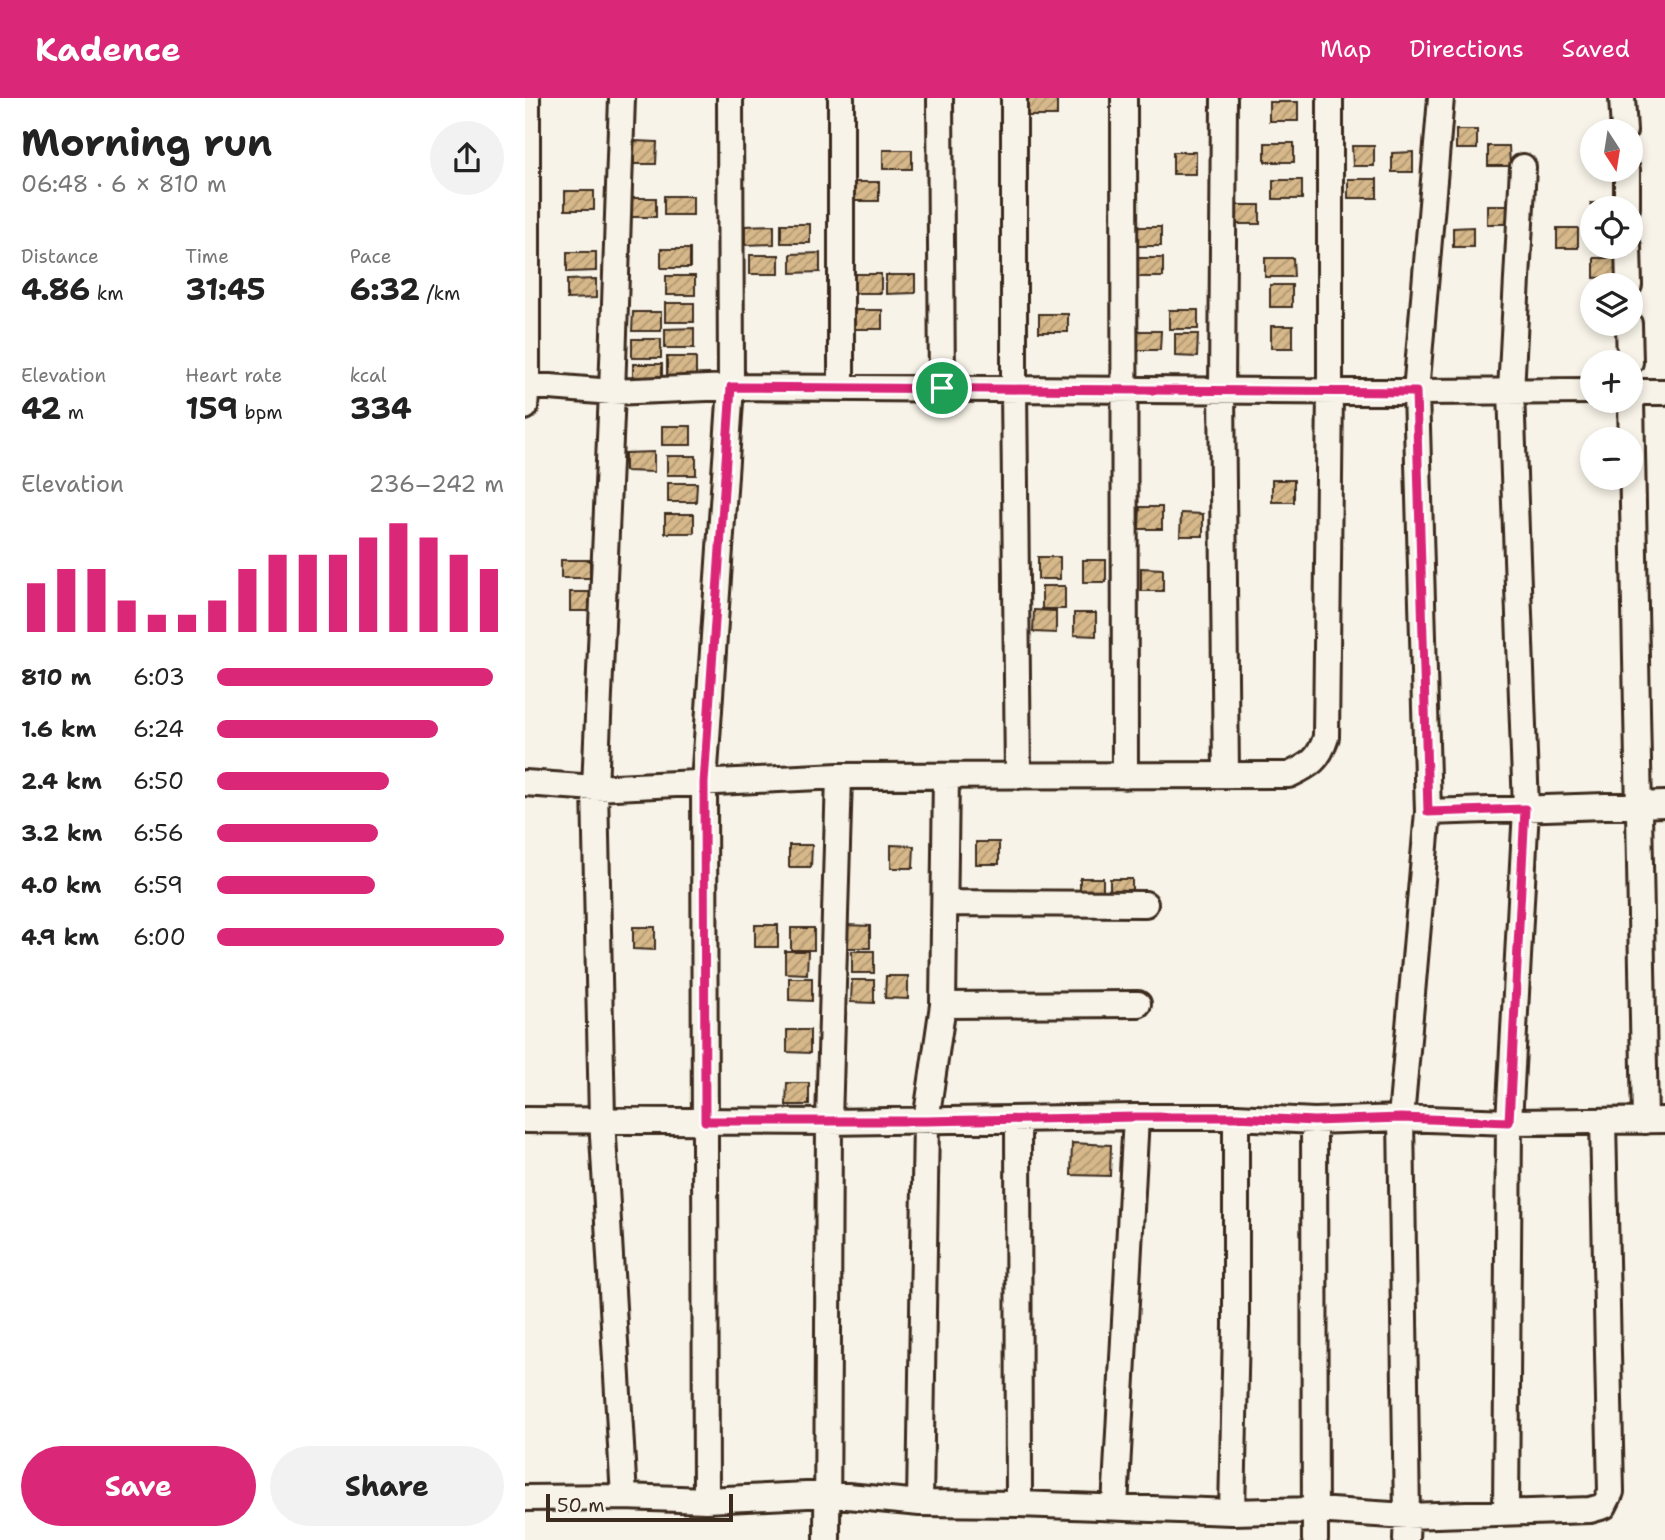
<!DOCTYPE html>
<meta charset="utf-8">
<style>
body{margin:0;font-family:"Shantell Sans",sans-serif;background:#f2f2f2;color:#222;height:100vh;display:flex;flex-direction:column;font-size:26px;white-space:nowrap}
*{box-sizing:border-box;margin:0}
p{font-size:23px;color:#767676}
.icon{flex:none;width:38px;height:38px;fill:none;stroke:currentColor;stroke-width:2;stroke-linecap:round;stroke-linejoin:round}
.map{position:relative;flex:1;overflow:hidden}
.drawer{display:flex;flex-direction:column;background:#fff;width:525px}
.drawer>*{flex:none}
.needle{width:46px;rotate:168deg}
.controls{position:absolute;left:1055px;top:21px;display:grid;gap:14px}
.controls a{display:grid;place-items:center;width:63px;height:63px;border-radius:50%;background:#fff;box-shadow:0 4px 10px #0003;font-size:35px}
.scale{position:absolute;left:21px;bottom:18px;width:187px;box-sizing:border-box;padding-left:7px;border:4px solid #3b2a1e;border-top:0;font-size:19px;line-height:24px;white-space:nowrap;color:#3b2a1e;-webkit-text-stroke:5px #f7f3e8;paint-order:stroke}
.pin{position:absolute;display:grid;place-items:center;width:60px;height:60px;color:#fff;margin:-30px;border:4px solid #fff;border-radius:50%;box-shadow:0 2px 7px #0007}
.round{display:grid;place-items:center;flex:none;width:74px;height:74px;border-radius:37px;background:#f2f2f2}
.head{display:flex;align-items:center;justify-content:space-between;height:119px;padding:0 21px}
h1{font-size:38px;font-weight:700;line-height:52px}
.stats{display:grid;grid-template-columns:repeat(3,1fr);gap:10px;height:119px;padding:7px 21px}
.stats div{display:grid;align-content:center}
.stats b{font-size:30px;font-weight:700}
.stats small{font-size:19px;font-weight:400}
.stats p{font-size:19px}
.chart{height:196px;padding:14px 21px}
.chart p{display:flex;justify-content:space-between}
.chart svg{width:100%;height:126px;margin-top:7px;stroke:#db2777;stroke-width:6}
.action{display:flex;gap:14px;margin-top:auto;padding:14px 21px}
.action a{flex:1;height:80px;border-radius:42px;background:#db2777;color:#fff;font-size:28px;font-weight:700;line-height:80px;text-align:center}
.action a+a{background:#f2f2f2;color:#222}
ul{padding:0 21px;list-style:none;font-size:23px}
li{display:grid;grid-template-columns:112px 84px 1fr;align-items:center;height:52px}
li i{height:18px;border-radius:9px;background:#db2777}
header{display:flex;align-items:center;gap:42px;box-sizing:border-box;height:98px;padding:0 35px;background:#db2777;color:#fff}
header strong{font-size:33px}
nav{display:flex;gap:38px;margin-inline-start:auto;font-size:24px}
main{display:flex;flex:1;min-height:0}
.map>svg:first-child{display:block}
.building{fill:url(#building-hatch);stroke:#3b2a1e;stroke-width:2}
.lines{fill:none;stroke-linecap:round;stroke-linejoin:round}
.minor-casing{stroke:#3b2a1e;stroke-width:30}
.minor{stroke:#f7f3e8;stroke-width:24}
.route-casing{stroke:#fff;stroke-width:14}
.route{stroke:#db2777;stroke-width:9}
</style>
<header>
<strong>Kadence</strong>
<nav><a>Map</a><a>Directions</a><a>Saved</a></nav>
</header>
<main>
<section class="drawer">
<div class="head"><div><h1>Morning run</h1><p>06:48 · 6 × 810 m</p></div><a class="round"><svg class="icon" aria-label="share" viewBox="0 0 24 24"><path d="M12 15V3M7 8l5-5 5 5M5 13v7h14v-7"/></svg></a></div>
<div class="stats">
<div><p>Distance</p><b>4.86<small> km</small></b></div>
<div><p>Time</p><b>31:45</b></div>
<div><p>Pace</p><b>6:32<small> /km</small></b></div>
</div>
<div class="stats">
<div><p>Elevation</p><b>42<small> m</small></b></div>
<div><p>Heart rate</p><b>159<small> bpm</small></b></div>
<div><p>kcal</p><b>334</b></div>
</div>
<div class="chart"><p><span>Elevation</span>236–242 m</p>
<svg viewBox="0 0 160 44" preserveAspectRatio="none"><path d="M5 44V27M15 44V22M25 44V22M35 44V33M45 44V38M55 44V38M65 44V33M75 44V22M85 44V17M95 44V17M105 44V17M115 44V11M125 44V6M135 44V11M145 44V17M155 44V22"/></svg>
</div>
<ul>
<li><b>810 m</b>6:03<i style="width:96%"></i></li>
<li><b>1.6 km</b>6:24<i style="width:77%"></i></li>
<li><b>2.4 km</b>6:50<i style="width:60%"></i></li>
<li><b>3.2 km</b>6:56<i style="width:56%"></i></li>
<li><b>4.0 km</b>6:59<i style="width:55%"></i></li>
<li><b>4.9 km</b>6:00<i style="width:100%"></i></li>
</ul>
<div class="action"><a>Save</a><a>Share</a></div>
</section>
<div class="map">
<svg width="1140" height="1442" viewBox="0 0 1140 1442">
<defs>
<pattern id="building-hatch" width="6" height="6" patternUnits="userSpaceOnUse" patternTransform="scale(1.75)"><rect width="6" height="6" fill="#d6b88a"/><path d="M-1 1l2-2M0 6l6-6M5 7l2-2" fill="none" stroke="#af9670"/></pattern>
</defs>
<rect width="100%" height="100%" fill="#f7f3e8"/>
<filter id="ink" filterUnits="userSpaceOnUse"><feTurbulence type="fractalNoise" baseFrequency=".0143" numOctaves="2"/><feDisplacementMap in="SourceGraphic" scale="14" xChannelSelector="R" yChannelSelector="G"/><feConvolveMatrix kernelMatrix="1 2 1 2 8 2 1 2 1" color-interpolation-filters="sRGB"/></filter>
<g filter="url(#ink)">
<path class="building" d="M503 0H532V18H503Z
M744 4H773V23H744Z
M931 32H952V51H931Z
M109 43 132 44 131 66H109Z
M740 45H769V64H740Z
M827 48H849V68H828Z
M963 48H984L985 68H963Z
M358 52H387V71H358Z
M648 54H671V76H648Z
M888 54V74H867V55Z
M823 81H852V100H823Z
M748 82H777V101H748Z
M325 84H354V103H325Z
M40 93H69V112H40Z
M139 98H168V117H139Z
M103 100H131V119H103Z
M1066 105H1087V110H1068L1066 125Z
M706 107H735V126H706Z
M962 107H983V126H962Z
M256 126H285V145H256Z
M249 127V146L220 147V128Z
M607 129H636V148H607Z
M948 129V149H928V130Z
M1032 130H1053V150H1032Z
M136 151H165V170H136Z
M42 154H71V173L42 174Z
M295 155V174L266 175V156Z
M225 157H254V176H225Z
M609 160H638V179H609Z
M740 160H768L769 179H740Z
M1069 160H1090V179L1069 180Z
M327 176H356V195H327Z
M361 177H390V195L361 196Z
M141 178H170V197H141Z
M71 181V200L42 201V182Z
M745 187H767V209H745Z
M140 205H169V224H140Z
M329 212H357V231H328Z
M644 212H673V231H644Z
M108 214H136V233H107Z
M514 216H543V234H514Z
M746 228H768V250H746Z
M169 230V250H140V231Z
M606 233H636L635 252H606Z
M650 236H673L672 259 650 258Z
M107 241H136V260H107Z
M142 259H171V278H142Z
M108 266H137V285H108Z
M137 328H166V347H137Z
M129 354V374L100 373V355Z
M142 358H171V377H142Z
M747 382H769V404H747Z
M143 385H172L171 404H143Z
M615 409H637V431H614Z
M656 415 678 416V438H655Z
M140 416H169V435H140Z
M513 459H535V481H513Z
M36 462H65V480H36Z
M558 462H581V484H558Z
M616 470 638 471V493H616Z
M517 488H540V511H517Z
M45 494H74V513H45Z
M509 512 531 513V535L508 534Z
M549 515H571V538L549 537Z
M451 744H474V766H451Z
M264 747H287L286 769H264Z
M366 747 389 748 388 770H366Z
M555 780H578V802L555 803Z
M585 781H607V803H585Z
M230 827H253V849H230Z
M322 827 345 828V850H322Z
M108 829H130V852L108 851Z
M266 830H289V852H266Z
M260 853H283L282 876 260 875Z
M327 853H349V875H327Z
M361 878H383V901L360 900Z
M264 880H287V903L264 902Z
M327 882H349V905L326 904Z
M262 932H285V955L262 954Z
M262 985H284V1007H261Z
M547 1045 586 1047 585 1078 546 1077Z"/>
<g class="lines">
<defs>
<path id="minor" d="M97 0 87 294 70 690 77 1021 99 1399
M415 0 417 290
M489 0V291L493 678
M599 0 600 678
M699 0 697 292 701 677
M916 0 891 294 903 714 876 1020 984 1024 1140 1022
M1097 0 1099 33
M1102 72V110
M1103 149 1104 187
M1104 226 1105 264
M0 287 87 294 206 289 891 294 1068 293
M316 289V0
M1106 294H1140
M1106 303 1120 1023
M0 309 2 287V0
M0 685 70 690 314 678 764 677C785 667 794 662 801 639L805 293V0
M903 714 1140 706
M420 805 620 806
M418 907 613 906
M0 1022 304 1024 611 1019H711L789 1023 876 1020 882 1418 881 1442
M493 1022 494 1406
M789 1023 790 1442
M0 1400 99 1399 181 1402 302 1396 395 1405 494 1406 707 1414 790 1412 882 1418 1065 1412 1079 1408 1086 1394 1078 1024
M181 1402 179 685 206 289 205 0
M395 1405 401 1023 418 907 421 678
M590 1409 611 1019
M707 1414 711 1228V1019
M981 1414 984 1024 1001 711 986 293 998 69
M302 1442 304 1024 314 678"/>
</defs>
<use href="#minor" class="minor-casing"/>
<use href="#minor" class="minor"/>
</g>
</g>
<g class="lines" filter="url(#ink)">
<defs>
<path id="route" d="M206 289 891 294 903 714 1000 711 984 1024 876 1020 789 1023 711 1019H611L401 1023H180L179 685Z"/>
</defs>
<use href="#route" class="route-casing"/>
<use href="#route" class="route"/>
</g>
</svg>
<div class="controls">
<a><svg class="needle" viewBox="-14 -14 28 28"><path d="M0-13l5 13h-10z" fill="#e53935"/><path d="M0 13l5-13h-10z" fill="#767676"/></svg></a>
<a><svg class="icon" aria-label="locate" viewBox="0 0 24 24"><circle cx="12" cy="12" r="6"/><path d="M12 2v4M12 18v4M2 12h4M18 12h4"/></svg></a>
<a><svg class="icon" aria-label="layers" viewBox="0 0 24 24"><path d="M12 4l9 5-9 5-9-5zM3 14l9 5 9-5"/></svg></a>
<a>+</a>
<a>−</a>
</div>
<div class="scale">50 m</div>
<div class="pin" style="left:417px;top:290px;background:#1e9e55"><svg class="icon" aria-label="arrive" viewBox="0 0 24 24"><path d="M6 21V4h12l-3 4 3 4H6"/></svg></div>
</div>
</main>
